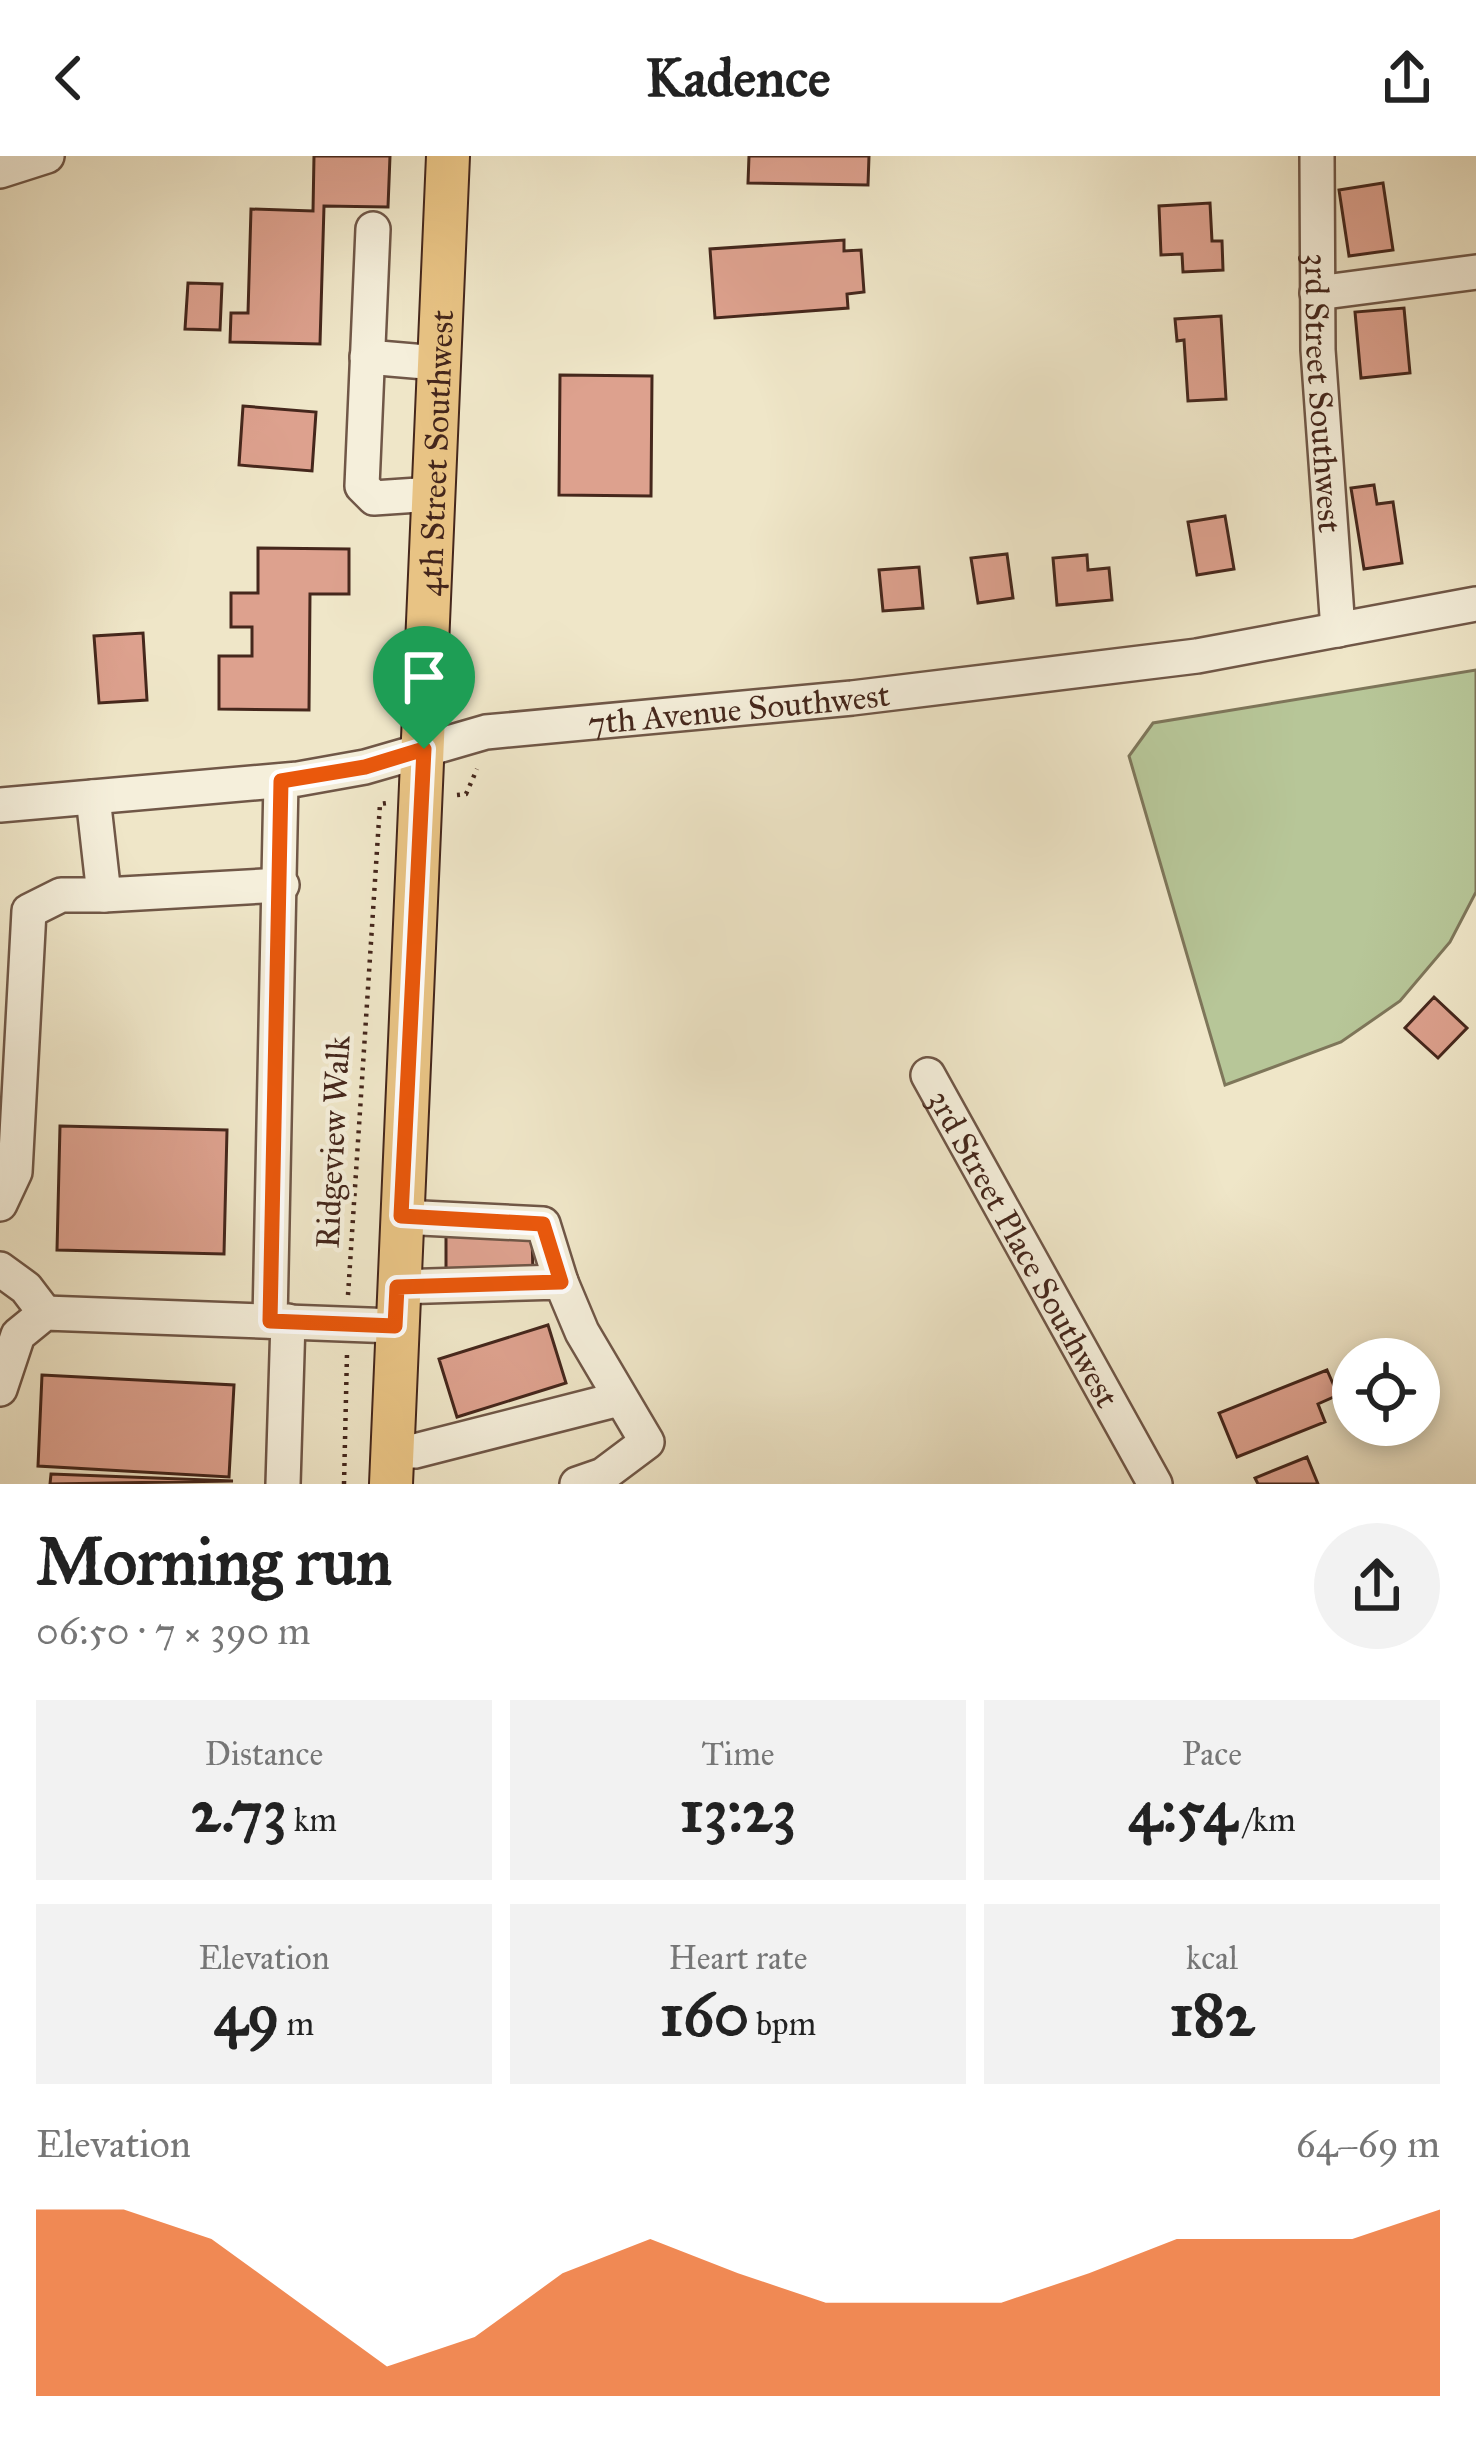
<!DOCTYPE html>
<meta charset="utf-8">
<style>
body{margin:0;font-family:"IM FELL Great Primer",serif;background:#f2f2f2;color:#222;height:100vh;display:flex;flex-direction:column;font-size:45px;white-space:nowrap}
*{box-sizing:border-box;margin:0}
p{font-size:39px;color:#767676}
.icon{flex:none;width:66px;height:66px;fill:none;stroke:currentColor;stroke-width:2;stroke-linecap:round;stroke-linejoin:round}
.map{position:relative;height:1328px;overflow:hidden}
.side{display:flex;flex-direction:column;background:#fff;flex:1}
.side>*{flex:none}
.fabs{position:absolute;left:1332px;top:1182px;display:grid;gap:24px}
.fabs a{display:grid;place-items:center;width:108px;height:108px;border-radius:50%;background:#fff;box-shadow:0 6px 18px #0003;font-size:60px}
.pin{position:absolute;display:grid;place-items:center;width:102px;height:102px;color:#fff;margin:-123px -51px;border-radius:50% 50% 50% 0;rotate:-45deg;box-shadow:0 0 12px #0007}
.pin .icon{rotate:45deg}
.round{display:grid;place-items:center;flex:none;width:126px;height:126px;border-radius:63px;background:#f2f2f2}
.head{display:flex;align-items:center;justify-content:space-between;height:204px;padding:0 36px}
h1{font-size:66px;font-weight:700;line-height:90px}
.stats{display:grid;grid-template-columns:repeat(3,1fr);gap:18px;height:204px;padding:12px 36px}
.stats div{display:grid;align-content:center;border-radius:0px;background:#f2f2f2;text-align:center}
.stats b{font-size:60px;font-weight:700}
.stats small{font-size:33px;font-weight:400}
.stats p{font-size:33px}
.chart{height:336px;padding:24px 36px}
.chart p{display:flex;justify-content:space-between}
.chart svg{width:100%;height:216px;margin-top:12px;fill:#ea580c;opacity:.7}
header{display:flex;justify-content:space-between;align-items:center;height:156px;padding:0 36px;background:#fff;font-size:54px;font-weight:700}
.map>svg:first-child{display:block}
.green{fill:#b7c698;stroke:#7e765a;stroke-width:3}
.building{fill:#dda18e;stroke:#45271c;stroke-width:3}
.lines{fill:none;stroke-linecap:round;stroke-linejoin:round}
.minor-casing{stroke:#705747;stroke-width:38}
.major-casing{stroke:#45271c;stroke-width:46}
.path{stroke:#45271c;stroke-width:4.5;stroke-dasharray:3 6;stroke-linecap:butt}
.minor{stroke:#f5efdb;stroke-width:33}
.major{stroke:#e8c384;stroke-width:42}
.route-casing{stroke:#fff;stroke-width:24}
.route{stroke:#ea580c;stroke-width:15}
.labels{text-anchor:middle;stroke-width:9;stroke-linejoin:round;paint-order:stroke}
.street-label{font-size:33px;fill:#45271c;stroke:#f5efdb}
</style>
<header><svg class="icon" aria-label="back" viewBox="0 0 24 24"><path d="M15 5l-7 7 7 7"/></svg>Kadence<svg class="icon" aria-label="share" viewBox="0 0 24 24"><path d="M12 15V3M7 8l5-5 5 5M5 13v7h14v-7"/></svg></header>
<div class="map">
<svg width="1476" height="1328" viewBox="0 0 1476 1328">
<rect width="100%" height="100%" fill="#efe6c8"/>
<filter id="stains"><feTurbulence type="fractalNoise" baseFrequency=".00167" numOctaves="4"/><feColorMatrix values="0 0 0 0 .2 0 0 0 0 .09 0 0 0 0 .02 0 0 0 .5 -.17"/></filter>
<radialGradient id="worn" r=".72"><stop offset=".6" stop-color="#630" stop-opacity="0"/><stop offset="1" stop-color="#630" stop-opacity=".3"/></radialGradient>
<path class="green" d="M1476 514V736L1450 786 1400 845 1341 886 1225 929 1129 600 1153 567Z"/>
<path class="building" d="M314 0H390L388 51 324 50 320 188 230 186 231 157H248L251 53 313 55Z
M749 0H869L868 29 748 27Z
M1383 27 1393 94 1349 100 1339 34Z
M1210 47 1212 85H1222L1223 114 1183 116 1182 98 1161 99 1159 50Z
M844 84V95L861 94 864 136 847 138 848 152 715 162 710 93Z
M188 127 222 128 220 174 185 173Z
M1404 152 1410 217 1361 222 1355 156Z
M1221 160 1226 243 1188 245 1184 184 1177 185 1175 163Z
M560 219 652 220 651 340 559 339Z
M243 250 316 256 312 315 239 309Z
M1374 329 1377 348 1393 346 1402 407 1364 413 1351 332Z
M1225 360 1234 413 1197 419 1188 366Z
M258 392 349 393V438H310L309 554 219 553V500H252V471H231V437H258Z
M1007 398 1013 442 978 447 971 402Z
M1087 399 1088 414 1109 412 1112 444 1057 449 1053 402Z
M919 411 923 452 883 455 879 414Z
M143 477 147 544 99 547 94 480Z
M1434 841 1467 872 1438 902 1405 872Z
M60 970 227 974 224 1098 57 1094Z
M446 1078H532L533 1119H446Z
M548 1169 566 1227 457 1261 439 1203Z
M1327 1214 1338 1239 1318 1248 1325 1266 1237 1301 1219 1257Z
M42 1219 234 1229 229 1321 38 1310Z
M1307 1301 1318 1328H1258L1255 1322Z
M51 1318 233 1325 50 1328Z"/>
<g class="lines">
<defs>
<g id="minor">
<path id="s1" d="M1317 0 1318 194 1338 474"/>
<path d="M0 15 47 0"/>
<path d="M373 73 362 330 374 342 433 338"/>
<path d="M1317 137 1476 116"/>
<path d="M367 201 437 207"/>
<path d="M93 641 104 739 282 729"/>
<path id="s2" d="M0 649 298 623 365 611 486 576 852 542 1197 500 1476 448"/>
<path id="s3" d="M928 919 1155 1328"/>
<path d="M0 1048 15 1016 29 755 61 739H104"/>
<path d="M401 1061 543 1068 561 1126"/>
<path d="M0 1113 26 1132 45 1157"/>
<path d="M397 1131 561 1126 582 1176 647 1286 603 1319 577 1328"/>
<path d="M270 1165 281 625"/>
<path d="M0 1233 18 1179 45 1157 395 1170"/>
<path d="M391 1295H415L619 1243"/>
<path d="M283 1328 288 1165"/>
</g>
<g id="major">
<path id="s4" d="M391 1328 448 0"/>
</g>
</defs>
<use href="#minor" class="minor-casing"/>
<use href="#major" class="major-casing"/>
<path class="path" d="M457 639 466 638 477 613
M348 1139 380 648 387 647
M344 1328 347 1198"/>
<use href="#minor" class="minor"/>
<use href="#major" class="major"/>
</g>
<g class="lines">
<defs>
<path id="route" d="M424 593 401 1060 543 1068 561 1126 397 1131 395 1170 270 1165 281 625 365 611Z"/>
</defs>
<use href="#route" class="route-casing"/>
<use href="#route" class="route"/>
</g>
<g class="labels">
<g class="street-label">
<text dy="12" stroke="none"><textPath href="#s1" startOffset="237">3rd Street Southwest</textPath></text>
<text dy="12" stroke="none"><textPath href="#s4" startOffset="1032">4th Street Southwest</textPath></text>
<text dy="12" stroke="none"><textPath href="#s2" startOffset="747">7th Avenue Southwest</textPath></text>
<text transform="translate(332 986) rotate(-87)" y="12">Ridgeview Walk</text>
<text dy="12" stroke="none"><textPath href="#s3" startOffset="198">3rd Street Place Southwest</textPath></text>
</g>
</g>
<rect width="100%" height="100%" filter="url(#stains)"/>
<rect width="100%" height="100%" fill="url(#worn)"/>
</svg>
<div class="fabs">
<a><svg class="icon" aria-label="locate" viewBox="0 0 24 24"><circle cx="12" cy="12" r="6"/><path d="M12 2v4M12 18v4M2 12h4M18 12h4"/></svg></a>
</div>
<div class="pin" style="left:424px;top:593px;background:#1e9e55"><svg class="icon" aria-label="arrive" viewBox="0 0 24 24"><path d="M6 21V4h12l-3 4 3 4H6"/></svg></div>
</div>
<section class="side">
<div class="head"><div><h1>Morning run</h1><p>06:50 · 7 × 390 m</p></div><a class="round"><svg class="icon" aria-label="share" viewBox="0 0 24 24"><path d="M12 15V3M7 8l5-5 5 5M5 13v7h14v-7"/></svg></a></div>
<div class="stats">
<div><p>Distance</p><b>2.73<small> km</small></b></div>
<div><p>Time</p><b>13:23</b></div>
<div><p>Pace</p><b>4:54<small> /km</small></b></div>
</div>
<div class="stats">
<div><p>Elevation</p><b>49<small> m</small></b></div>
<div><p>Heart rate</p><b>160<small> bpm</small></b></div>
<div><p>kcal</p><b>182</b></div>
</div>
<div class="chart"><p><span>Elevation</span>64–69 m</p>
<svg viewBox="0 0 160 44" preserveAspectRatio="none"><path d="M0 44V6L10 6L20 12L30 25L40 38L50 32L60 19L70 12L80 19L90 25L100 25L110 25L120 19L130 12L140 12L150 12L160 6V44z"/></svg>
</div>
</section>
